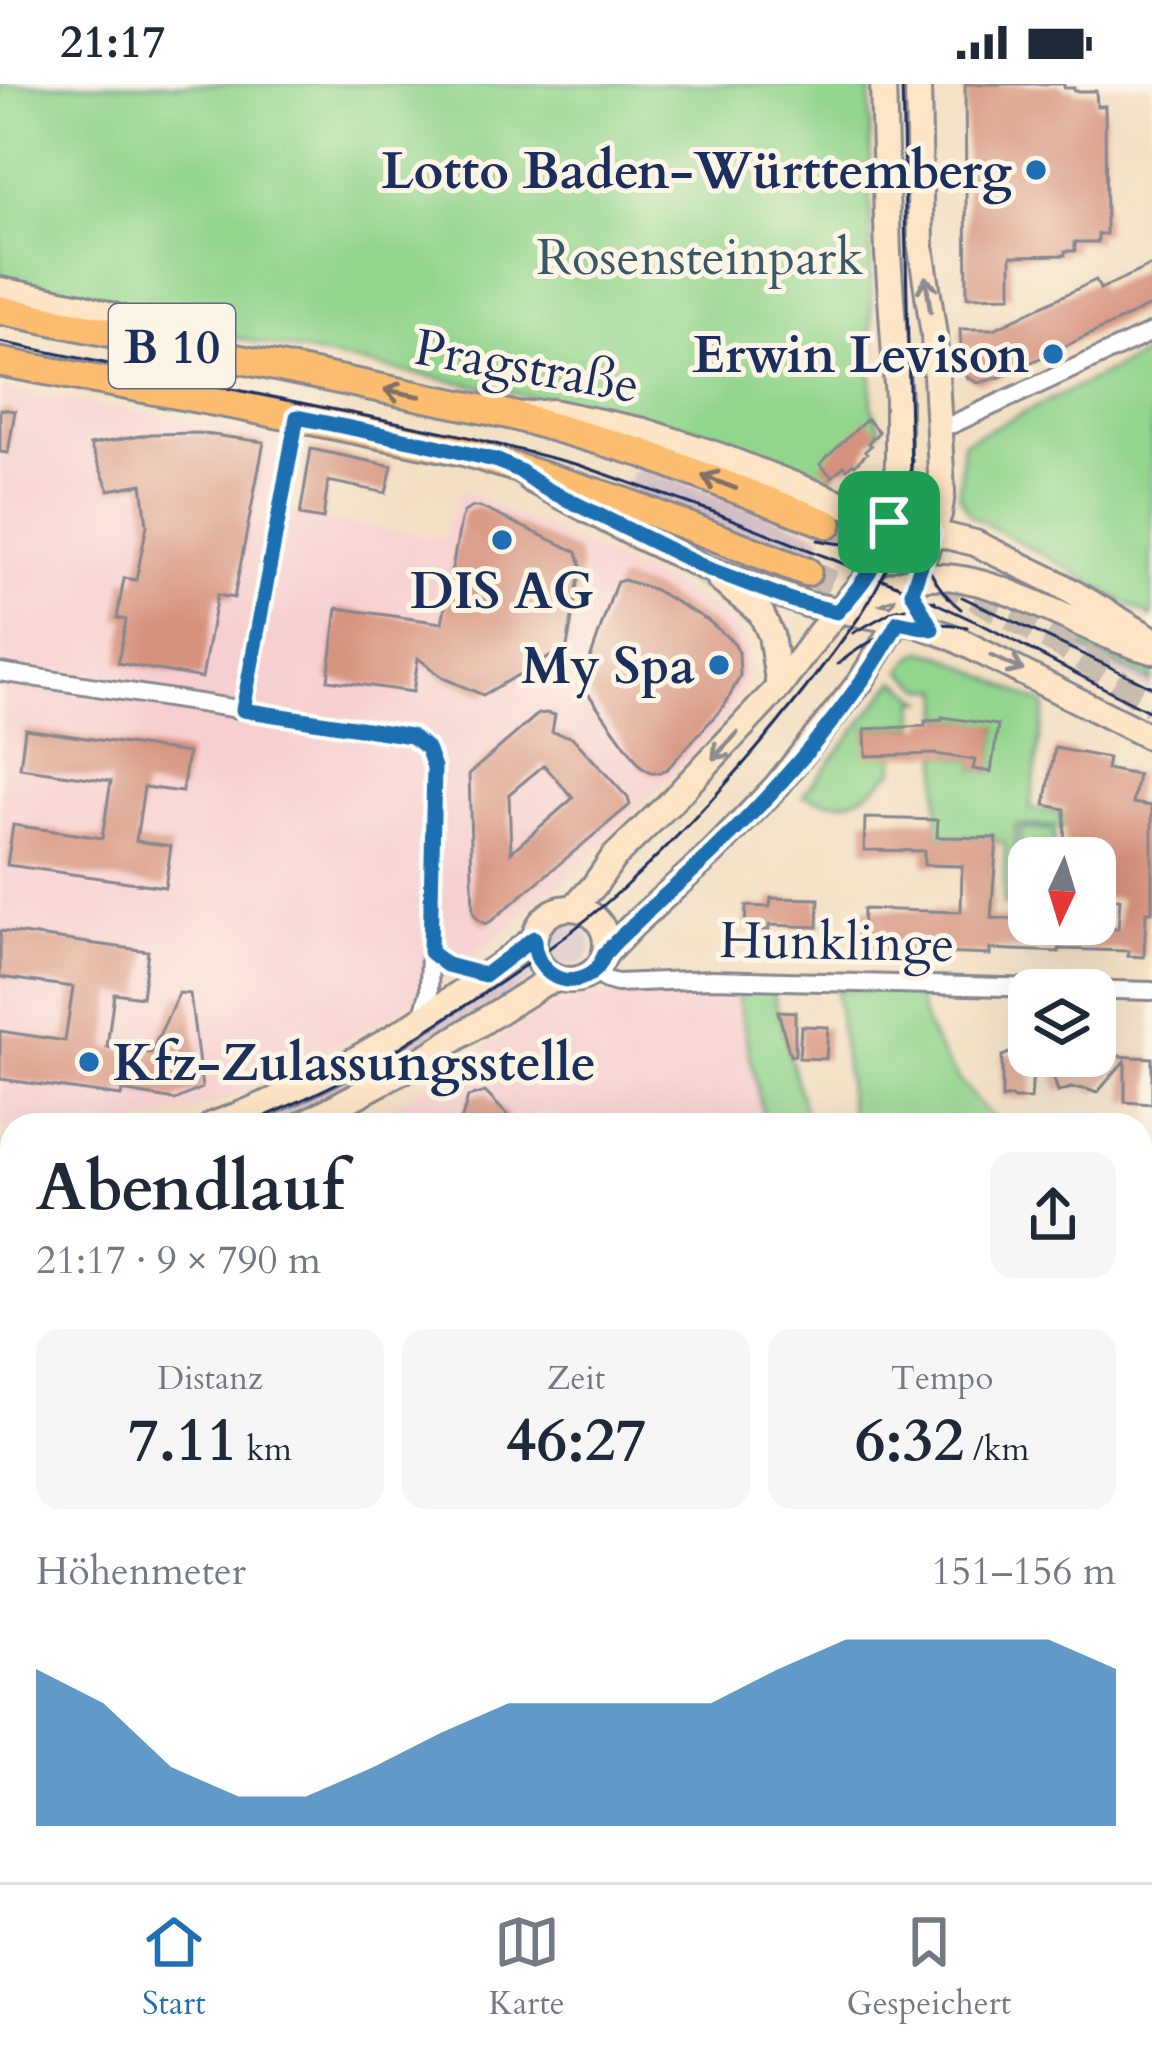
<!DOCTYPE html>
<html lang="de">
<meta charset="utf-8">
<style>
body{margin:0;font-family:Cardo,serif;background:#f6f6f7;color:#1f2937;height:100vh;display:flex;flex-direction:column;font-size:45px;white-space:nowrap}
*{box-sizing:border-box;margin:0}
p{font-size:39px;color:#747a83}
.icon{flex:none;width:66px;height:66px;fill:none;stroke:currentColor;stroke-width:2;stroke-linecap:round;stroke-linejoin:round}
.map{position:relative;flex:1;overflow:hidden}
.panel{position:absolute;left:0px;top:1029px;width:1152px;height:771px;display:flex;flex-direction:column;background:#fff;border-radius:36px 36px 0 0;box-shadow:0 12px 48px #0002}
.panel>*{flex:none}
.needle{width:78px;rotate:184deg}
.fabs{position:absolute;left:1008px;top:753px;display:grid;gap:24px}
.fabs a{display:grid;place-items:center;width:108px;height:108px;border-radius:24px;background:#fff;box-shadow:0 12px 48px #0002;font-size:60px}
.pin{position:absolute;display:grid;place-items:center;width:102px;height:102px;color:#fff;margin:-51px;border-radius:24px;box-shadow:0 6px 18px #0006}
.round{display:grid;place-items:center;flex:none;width:126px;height:126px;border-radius:24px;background:#f6f6f7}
.headline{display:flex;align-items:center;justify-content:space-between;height:204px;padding:0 36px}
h1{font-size:66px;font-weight:700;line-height:90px}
.stats{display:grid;grid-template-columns:repeat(3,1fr);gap:18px;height:204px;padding:12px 36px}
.stats div{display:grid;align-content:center;border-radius:24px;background:#f6f6f7;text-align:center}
.stats b{font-size:60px;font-weight:700}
.stats small{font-size:33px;font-weight:400}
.stats p{font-size:33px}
.chart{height:336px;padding:24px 36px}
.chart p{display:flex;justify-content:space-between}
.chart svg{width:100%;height:216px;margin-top:12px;fill:#1f6fb2;opacity:.7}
.status{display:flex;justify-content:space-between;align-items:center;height:84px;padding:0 60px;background:#fff;direction:ltr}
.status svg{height:33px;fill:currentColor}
.dock{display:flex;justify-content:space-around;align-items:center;height:168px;border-top:3px solid #e0e1e3;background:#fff;font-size:33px;color:#747a83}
.dock a{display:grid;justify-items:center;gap:6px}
.dock .selected{color:#1f6fb2}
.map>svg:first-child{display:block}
.built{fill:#f7cfd0}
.industrial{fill:#d2bdc5}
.green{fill:#92d58d;stroke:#568276;stroke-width:3}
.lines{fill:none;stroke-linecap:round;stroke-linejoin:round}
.stream{stroke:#45aec4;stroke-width:6}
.building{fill:#d6927d;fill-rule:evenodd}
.primary-tunnel{stroke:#c8bcae;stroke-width:27;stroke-dasharray:27 14;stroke-linecap:butt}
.street-casing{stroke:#878790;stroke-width:22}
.secondary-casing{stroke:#878790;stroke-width:30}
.primary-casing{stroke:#878790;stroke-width:33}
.street{stroke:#fff;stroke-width:16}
.secondary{stroke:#fee5c5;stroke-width:24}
.primary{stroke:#fcbd6f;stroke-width:27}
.tram{stroke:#1b2f5e;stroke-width:3}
.oneway{stroke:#8c8a92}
.oneway2{stroke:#806f66}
.route-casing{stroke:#fff;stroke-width:24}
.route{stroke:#1f6fb2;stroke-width:15}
.poi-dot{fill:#1f6fb2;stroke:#fcf5e5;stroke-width:4.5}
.labels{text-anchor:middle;stroke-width:10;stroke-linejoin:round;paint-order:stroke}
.shield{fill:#fcf5e5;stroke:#5e6a86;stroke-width:3}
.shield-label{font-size:48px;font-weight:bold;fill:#1b2f5e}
.poi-label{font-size:51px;font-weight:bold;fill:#1b2f5e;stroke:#fcf5e5;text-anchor:end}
.park-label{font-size:51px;fill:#39586a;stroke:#fcf5e5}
.street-label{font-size:51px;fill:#1b2f5e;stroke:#fcf5e5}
</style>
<div class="status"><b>21:17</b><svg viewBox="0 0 49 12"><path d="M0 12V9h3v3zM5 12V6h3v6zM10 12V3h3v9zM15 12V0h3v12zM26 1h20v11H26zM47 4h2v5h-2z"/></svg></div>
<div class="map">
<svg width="1152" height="1798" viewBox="0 0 1152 1798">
<rect width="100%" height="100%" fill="#fcf5e5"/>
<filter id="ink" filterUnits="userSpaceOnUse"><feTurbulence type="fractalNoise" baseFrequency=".00833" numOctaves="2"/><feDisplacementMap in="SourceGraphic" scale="24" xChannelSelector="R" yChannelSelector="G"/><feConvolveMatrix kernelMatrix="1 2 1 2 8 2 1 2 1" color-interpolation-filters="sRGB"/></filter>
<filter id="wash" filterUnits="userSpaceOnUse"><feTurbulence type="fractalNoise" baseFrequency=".004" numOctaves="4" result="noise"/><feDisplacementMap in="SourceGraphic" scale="48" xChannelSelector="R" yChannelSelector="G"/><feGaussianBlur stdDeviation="2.7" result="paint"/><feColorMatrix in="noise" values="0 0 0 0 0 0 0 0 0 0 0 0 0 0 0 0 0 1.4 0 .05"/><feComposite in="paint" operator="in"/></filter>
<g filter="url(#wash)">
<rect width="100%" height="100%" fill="#f3dfc2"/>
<path class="built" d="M0 305 282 351 270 425 378 445 443 454 462 407 676 504 707 522 735 543 747 565 748 591 742 608 714 648 578 785 525 828 514 843 472 872 418 916 312 974 218 1018 138 1041H12V1045L0 1044Z
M709 905H736L765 1041H358L384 1028 556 918 657 907Z
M12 1173V1330L0 1331V1177Z"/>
<path class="industrial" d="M636 382 823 451 812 478 622 407Z
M1053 551 1152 597V606L1050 557Z
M547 861a22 22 0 1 1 44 0a22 22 0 1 1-44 0Z
M526 870 529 879 540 893 300 1035 288 1041H235Z"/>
<path class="green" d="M0 0H870L872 323 881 345 829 395 698 346 185 244 91 211 0 194Z
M1152 267V534L1051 475 971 432 959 410 963 358Z
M579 438 706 498 749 530 758 548 711 509 577 442Z
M1072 549 1152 585V597L1069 557Z
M922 567 944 572 1045 621 1030 725 1055 728 1099 745 1016 741 1014 815 1003 822 1005 759 997 758 996 754 937 753 939 670 975 676 974 685 991 688 998 642 942 633V605H925L902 587 911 574Z
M896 596 925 617H916V642L866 645 895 671 894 686C861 715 849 727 803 711Z
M1020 745H1054V774H1029V813H1020Z
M736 905H772L808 1041H765Z
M836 905 917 907C923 954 965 1010 1001 1041H852Z"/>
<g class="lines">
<path class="stream" d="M0 1736 12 1746
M66 1788 79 1798
M939 1788 945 1798"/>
</g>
<g id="blocks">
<path class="building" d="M965 0H1064V4H1074V7H1096L1097 22H1105L1106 150H1098V158H1075V167H1065V171L1011 172V212L967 213Z
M1152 181V221L1000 293 978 299 968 294 962 285 960 245H994L1096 196 1100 205Z
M0 325 15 327 8 369 0 368Z
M867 335 879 348 868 359 871 362 865 367 867 369 855 381 853 379 847 385 844 382 832 393 820 380Z
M198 349 264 358 234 514 217 511 202 594 118 579 126 536 117 534 124 494 136 496 147 441 142 400 109 406 90 361 151 350Z
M311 365 392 382 386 409 328 397 323 435 300 431Z
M473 423H480L577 468 581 482 567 563 483 611 443 594 418 574 413 608 328 596 337 524 442 539 461 436 464 428Z
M624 496 653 505 709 537 734 559 739 569 740 592 725 621 668 684 660 689H651L641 683 584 604V593L614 505 617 498Z
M546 629 555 631 552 648 572 653 628 714 630 721 491 837 486 840 478 836 473 828 469 690 538 630ZM544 681 573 714 511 768 509 710Z
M942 633 998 641 991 688 973 685 975 676 936 670 866 672 865 645 925 642V637L942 636Z
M25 645 188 669 182 708 144 703 136 757 171 762 165 803 7 781 13 741 102 754 111 697 20 684Z
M1055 664 1108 674 1106 685 1138 691 1133 719 1152 722V828H1146L1144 873 1128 872 1129 867 1059 865V868L990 865V871L862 866 863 825 961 828 962 782 924 781V767L864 766 865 734 938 736 937 753 997 754 991 834 1029 836V840H1060V843L1118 845 1120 815 1095 814V774H1064L1065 725 1045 721Z
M771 814 819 815 818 843 769 841V846L745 845 746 822 770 823Z
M0 847 148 867 142 913 114 909 107 963 151 969 179 909 190 910 202 1004 175 1016 122 1007 121 1012 0 995V947L65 957 73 903 0 893Z
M778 927 795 928V971L790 972Z
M801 942 828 943 826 975 799 974Z
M1009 969H1029V972H1034L1031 1015H1013L1011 1013 1002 1015V972Z
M1095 971 1152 974V1020L1125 1018V976L1097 1009 1086 1005 1071 1004 1058 1008 1047 972Z
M485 1008 517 1041H460L468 1013Z"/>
</g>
</g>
<g filter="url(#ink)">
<use href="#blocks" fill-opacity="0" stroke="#878790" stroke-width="3"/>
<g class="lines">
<path class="primary-tunnel" d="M828 440 913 479 1063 561 1152 620
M807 488 874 520"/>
<defs>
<path id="street" d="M940 341 953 340 1152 248
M0 588 411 652 427 664 434 683 429 908 422 935
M243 626 297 333
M430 868 447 881 485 891
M595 887 606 896 617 899 712 895 1152 907
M1140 1278 1152 1277"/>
<path id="secondary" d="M0 206 82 222 176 252
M522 331 552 328 644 347 720 372 889 438 975 459 1057 499 1152 555
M531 396 631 449 706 484 809 521 916 540 952 553 1152 654
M720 496 761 529 771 551 779 603
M850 521C873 508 904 494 930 493 1001 489 1082 549 1152 567
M534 860a36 36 0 1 1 72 0a36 36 0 1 1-72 0Z
M573 824 594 802 613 774 670 719 779 603 820 548 870 490 883 462 895 419 898 378V316L888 170 883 0
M605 870 633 841 712 769 776 703 861 597 906 523 939 430 942 409 934 251 921 163 918 0
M212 1041C306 1008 394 957 474 899 494 884 515 871 534 854
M301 1041 412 982 544 899 559 895
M0 1099 12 1096
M0 1151 12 1148"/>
<path id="primary" d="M0 226 511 331 643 369 828 440
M0 278 239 322 466 368 622 417 807 488"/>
</defs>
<use href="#street" class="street-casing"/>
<use href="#secondary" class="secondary-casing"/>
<use href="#primary" class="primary-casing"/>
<use href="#street" class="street"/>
<use href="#secondary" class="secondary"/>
<use href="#primary" class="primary"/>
<path class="tram" d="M902 0 912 434C919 468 932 503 961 525
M0 258 460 351 579 381 711 427 897 501 987 543 1152 629
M818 456C854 464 880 464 901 430
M962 513 1152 603
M853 549 893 527 935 517
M838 580C875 549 919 533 967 543
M245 1041C285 1024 324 1007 362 986 396 967 430 944 463 923 522 885 581 844 632 796 717 717 792 626 860 532 894 480 906 436 912 375
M0 1122 12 1119"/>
</g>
<defs><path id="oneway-shaft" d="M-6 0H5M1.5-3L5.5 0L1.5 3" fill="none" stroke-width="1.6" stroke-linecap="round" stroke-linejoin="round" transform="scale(3)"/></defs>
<g class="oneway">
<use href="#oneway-shaft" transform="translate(928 210) rotate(-98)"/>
<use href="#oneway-shaft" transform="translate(1007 579) rotate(25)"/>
<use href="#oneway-shaft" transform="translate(725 662) rotate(133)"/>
</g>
<g class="oneway2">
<use href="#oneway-shaft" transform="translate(402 309) rotate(-169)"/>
<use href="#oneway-shaft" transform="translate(719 398) rotate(-159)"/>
</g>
</g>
<g class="lines" filter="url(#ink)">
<defs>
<path id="route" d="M297 333 424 359 498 377 520 387 546 405 706 484 794 517 837 528C865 498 879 478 889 438L931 450 912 508 932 545 898 538C857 616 777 707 713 768 686 794 657 817 631 843 623 851 612 860 605 870 600 879 599 885 589 891 560 907 533 884 534 854L485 891 447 881 430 868 434 683 427 664 411 652 243 626Z"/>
</defs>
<use href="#route" class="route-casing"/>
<use href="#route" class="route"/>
</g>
<g class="poi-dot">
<circle cx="1036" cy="86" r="12"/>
<circle cx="1053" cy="270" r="12"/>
<circle cx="502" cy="456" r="12"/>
<circle cx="719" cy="581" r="12"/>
<circle cx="89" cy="978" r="12"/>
</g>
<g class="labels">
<rect class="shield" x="109" y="220" width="126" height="84" rx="9"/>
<g class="shield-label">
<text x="172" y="279">B 10</text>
</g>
<g class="poi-label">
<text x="1012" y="104">Lotto Baden-Württemberg</text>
<text x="1029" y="288">Erwin Levison</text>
<text x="502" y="524" text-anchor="middle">DIS AG</text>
<text x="695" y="599">My Spa</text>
<text x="113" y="996" text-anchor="start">Kfz-Zulassungsstelle</text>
</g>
<g class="park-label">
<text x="700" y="190">Rosensteinpark</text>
</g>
<g class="street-label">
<text transform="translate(527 281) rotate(10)" y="18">Pragstraße</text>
<text transform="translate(837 857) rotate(1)" y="18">Hunklinge</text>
</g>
</g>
</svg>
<div class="fabs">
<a><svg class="needle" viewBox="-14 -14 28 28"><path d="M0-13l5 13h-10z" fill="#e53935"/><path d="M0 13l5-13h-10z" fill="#747a83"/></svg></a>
<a><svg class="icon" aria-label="layers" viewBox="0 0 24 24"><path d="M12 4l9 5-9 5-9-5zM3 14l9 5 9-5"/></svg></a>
</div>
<div class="pin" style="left:889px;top:438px;background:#1e9e55"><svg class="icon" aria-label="arrive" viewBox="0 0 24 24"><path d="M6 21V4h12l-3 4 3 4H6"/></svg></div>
<section class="panel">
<div class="headline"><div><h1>Abendlauf</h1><p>21:17 · 9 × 790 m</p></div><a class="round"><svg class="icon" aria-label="share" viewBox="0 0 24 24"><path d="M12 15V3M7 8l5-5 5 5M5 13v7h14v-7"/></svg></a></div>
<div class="stats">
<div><p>Distanz</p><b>7.11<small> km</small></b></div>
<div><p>Zeit</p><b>46:27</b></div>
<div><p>Tempo</p><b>6:32<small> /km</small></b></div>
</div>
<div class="chart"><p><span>Höhenmeter</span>151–156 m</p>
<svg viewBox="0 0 160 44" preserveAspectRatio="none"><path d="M0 44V12L10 19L20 32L30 38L40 38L50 32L60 25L70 19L80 19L90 19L100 19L110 12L120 6L130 6L140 6L150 6L160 12V44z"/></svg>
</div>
</section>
</div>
<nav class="dock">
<a class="selected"><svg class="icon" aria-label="home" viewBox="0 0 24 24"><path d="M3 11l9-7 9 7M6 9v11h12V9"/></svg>Start</a>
<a><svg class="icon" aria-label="map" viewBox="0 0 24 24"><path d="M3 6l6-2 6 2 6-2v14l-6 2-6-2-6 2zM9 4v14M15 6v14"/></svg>Karte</a>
<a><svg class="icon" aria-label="saved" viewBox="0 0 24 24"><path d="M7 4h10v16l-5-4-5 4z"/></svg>Gespeichert</a>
</nav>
